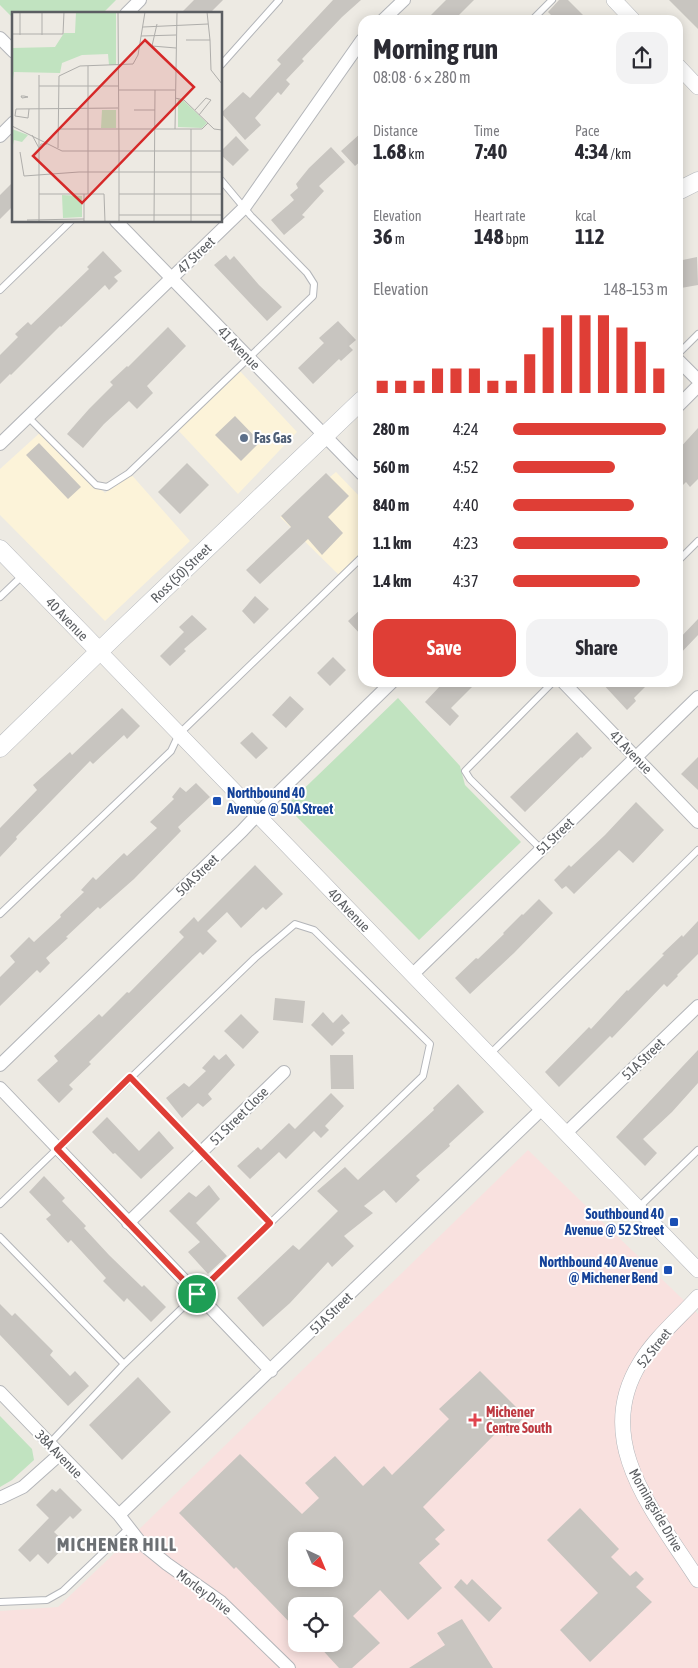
<!DOCTYPE html>
<meta charset="utf-8">
<style>
body{margin:0;font-family:"Asap Condensed",sans-serif;background:#f2f2f3;color:#2b2b33;height:100vh;display:flex;flex-direction:column;font-size:19px;white-space:nowrap}
*{box-sizing:border-box;margin:0}
p{font-size:16px;color:#7c7c81}
.icon{flex:none;width:28px;height:28px;fill:none;stroke:currentColor;stroke-width:2;stroke-linecap:round;stroke-linejoin:round}
.map{position:relative;flex:1;overflow:hidden}
.panel{position:absolute;left:358px;top:15px;width:325px;height:672px;display:flex;flex-direction:column;background:#fff;border-radius:15px;box-shadow:0 2px 12px #0003}
.panel>*{flex:none}
.needle{width:32px;rotate:136deg}
.controls{position:absolute;left:288px;top:1532px;display:grid;gap:10px}
.controls a{display:grid;place-items:center;width:55px;height:55px;border-radius:10px;background:#fff;box-shadow:0 2px 12px #0003;font-size:25px}
.pin{position:absolute;display:grid;place-items:center;width:42px;height:42px;color:#fff;margin:-21px;border:2px solid #fff;border-radius:50%;box-shadow:0 1px 5px #0007}
.round{display:grid;place-items:center;flex:none;width:52px;height:52px;border-radius:15px;background:#f2f2f3}
.summary{display:flex;align-items:center;justify-content:space-between;height:85px;padding:0 15px}
h1{font-size:28px;font-weight:700;line-height:38px}
.figures{display:grid;grid-template-columns:repeat(3,1fr);gap:8px;height:85px;padding:5px 15px}
.figures div{display:grid;align-content:center}
.figures b{font-size:21px;font-weight:700}
.figures small{font-size:14px;font-weight:400}
.figures p{font-size:14px}
.chart{height:140px;padding:10px 15px}
.chart p{display:flex;justify-content:space-between}
.chart svg{width:100%;height:90px;margin-top:5px;stroke:#df3e36;stroke-width:6}
.primary-button{display:flex;gap:10px;margin-top:auto;padding:10px 15px}
.primary-button a{flex:1;height:58px;border-radius:15px;background:#df3e36;color:#fff;font-size:20px;font-weight:700;line-height:58px;text-align:center}
.primary-button a+a{background:#f2f2f3;color:#2b2b33}
ul{padding:0 15px;list-style:none;font-size:16px}
li{display:grid;grid-template-columns:80px 60px 1fr;align-items:center;height:38px}
li i{height:12px;border-radius:6px;background:#df3e36}
.map>svg:first-child{display:block}
.commercial{fill:#fcf3d9}
.medical{fill:#f9e1df;fill-rule:evenodd}
.green{fill:#c1e3c0}
.building{fill:#c8c5c0;fill-rule:evenodd}
.lines{fill:none;stroke-linecap:round;stroke-linejoin:round}
.service-casing{stroke:#b3b5b9;stroke-width:8}
.minor-casing{stroke:#b3b5b9;stroke-width:14}
.tertiary-casing{stroke:#b3b5b9;stroke-width:16}
.secondary-casing{stroke:#b4b7bc;stroke-width:19}
.service{stroke:#fff;stroke-width:6}
.minor{stroke:#fff;stroke-width:12}
.tertiary{stroke:#fff;stroke-width:15}
.secondary{stroke:#fff;stroke-width:18}
.route-casing{stroke:#fff;stroke-width:10}
.route{stroke:#df3e36;stroke-width:6}
.service-dot{fill:#5c6f8a;stroke:#fff;stroke-width:2}
.transit-dot{fill:#1a4fb4;stroke:#fff;stroke-width:2}
.health-dot{fill:#e0444e;stroke:#fff;stroke-width:2}
.labels{text-anchor:middle;stroke-width:4;stroke-linejoin:round;paint-order:stroke}
.street-label{font-size:14px;fill:#5b5e62;stroke:#fff}
.service-label{font-size:14px;font-weight:bold;fill:#4e5e75;stroke:#fff;text-anchor:start}
.transit-label{font-size:14px;font-weight:bold;fill:#164399;stroke:#fff;text-anchor:end}
.health-label{font-size:14px;font-weight:bold;fill:#be3a42;stroke:#fff;text-anchor:start}
.district-label{font-size:19px;font-weight:bold;letter-spacing:1px;fill:#6c7074;stroke:#fff}
.inset-road{fill:none;stroke:#afaeab;stroke-width:1}
.view{fill:#d62828;fill-opacity:0.15;stroke:#d62828;stroke-width:2.5}
.inset-edge{fill:none;stroke:#5b5e62;stroke-width:2.5}
</style>
<div class="map">
<svg width="698" height="1668" viewBox="0 0 698 1668">
<rect width="100%" height="100%" fill="#edeae3"/>
<path class="commercial" d="M238 369 297 432 238 494 177 429Z
M43 430 105 493 129 472 190 541 105 621 0 515V469Z
M336 472 362 499V551L339 575 280 517Z"/>
<path class="medical" d="M528 1150 698 1314V1668H0V1611L58 1607 123 1545ZM296 1541H334V1579H296ZM296 1606H334V1644H296Z"/>
<path class="green" d="M0 0H116L102 14H14V19L0 5Z
M398 698 460 766 465 785 521 842 419 940 286 806Z
M0 1416 32 1449 34 1460 12 1480 0 1487Z"/>
<path class="building" d="M194 0H223L209 14H180Z
M333 0H361L342 17 302 59 304 61 286 80 290 84 281 95 278 92 255 118 261 125 245 140 221 113 243 92 250 98 281 64 277 60Z
M446 0H474L454 20H426Z
M559 0H568L588 20H556L548 12Z
M669 0H698V29Z
M362 132V160L355 166 341 151Z
M236 136 249 150 233 166 221 155V151Z
M331 147 345 162 319 186 324 191 302 215 305 217 284 235 271 220 294 200 290 195 298 188 296 184 309 168Z
M14 181V205L0 219V195Z
M103 251 122 271 114 277 118 281 109 290 105 285 61 327 60 326 11 375 10 374 0 384V355L18 337 15 334 28 322 31 325 89 269 87 267Z
M226 255 230 260 234 256 259 285 282 307 267 321 214 265Z
M697 257 698 285 681 288 678 272V261Z
M338 321 356 340 349 346 353 350 341 361 339 359 313 384 298 368 324 343 319 338Z
M168 327 186 346 147 386 153 393 137 409 129 401 104 424 83 448 67 434 89 409 113 385 110 382 127 366 128 367Z
M235 416 260 442 241 461 215 435Z
M698 428V479L690 487 686 482 678 490V450Z
M39 443 81 487 68 499 26 455Z
M187 463 209 485 180 514 158 492Z
M326 473 349 496 328 517 343 533 322 555 308 539 260 584 246 570 291 527 281 516Z
M255 596 269 609 254 624 242 611Z
M362 608V636L348 621Z
M192 615 207 629 184 649 186 651 170 666 160 656 184 632 179 627Z
M698 619V635L678 656V640Z
M333 657 346 670 330 686 317 673Z
M447 682H477L451 708 459 716 450 726 425 702 441 685 443 687Z
M601 682H650L634 698 636 701 627 710Z
M290 696 304 709 286 728 272 715Z
M122 708 140 726 127 739 124 735 93 764 90 761 16 837 17 839 0 857V828L37 790 33 785 70 752 72 755Z
M252 732 268 748 256 759 240 743Z
M577 732 592 748 582 758 581 757 525 812 510 797Z
M698 757V790L681 774Z
M196 783 210 797 178 827 181 831 134 879 100 909 98 907 66 937 68 938 46 958 50 963 40 973 37 970 0 1006V977L15 962 10 956 29 937 34 942 61 917 60 915 84 892 81 890 93 877 96 880 124 853 127 856 157 828 150 822 174 799 172 797 180 787 186 792Z
M636 802 664 830 633 863 619 850 574 894 566 886 562 889 554 880 569 865 571 867 605 835Z
M255 865 283 894 266 910 263 907 241 928 227 912 207 931 217 941 203 955 200 952 89 1062 91 1064 69 1085 73 1089 59 1103 37 1080 58 1061 54 1056 99 1014 102 1017 127 992 129 993 184 937 179 932 194 917 198 922Z
M539 899 553 913 514 953 470 994 455 978 476 958 478 959 504 934 503 933 522 914 523 915Z
M698 921V954L677 975 678 976 667 987 664 984 612 1038 610 1036 559 1087 545 1072 589 1027 591 1029 627 990 628 991 664 955 662 954 682 935 683 937Z
M275 998 305 1001 303 1023 273 1020Z
M323 1012 333 1023 342 1014 350 1023 342 1030 345 1033 332 1046 311 1025Z
M241 1014 259 1032 243 1049 224 1031Z
M698 1050V1083L672 1112 643 1139 657 1153 645 1166 616 1137Z
M226 1054 235 1065 208 1094 212 1099 203 1107 198 1103 182 1118 166 1098 184 1083 189 1087 206 1071 202 1068 214 1055 219 1060Z
M330 1055H353L354 1089H331Z
M458 1084 484 1112 449 1144 450 1146 416 1176 420 1180 396 1203 384 1190 364 1206 373 1213 344 1236 354 1246 332 1267 328 1262 290 1303 263 1327 237 1298 293 1245 299 1250 338 1211 317 1191 345 1167 358 1180 434 1110 433 1108Z
M331 1093 344 1106 325 1126 329 1130 321 1138 314 1131 286 1159 279 1152 250 1179 237 1166 258 1147 261 1150 289 1123 295 1129Z
M107 1117 139 1151 159 1131 174 1148 141 1179 115 1153 113 1154 92 1132Z
M44 1176 65 1198 62 1201 86 1226 84 1228 109 1255 142 1287 144 1285 166 1307 151 1322 127 1298 124 1302 103 1281 106 1278 71 1240 68 1243 46 1219 51 1215 29 1192Z
M209 1185 220 1199 196 1223 227 1256 208 1274 188 1252 200 1242 169 1211 189 1192 196 1197Z
M0 1304 12 1316 15 1313 53 1351 50 1355 70 1376 75 1371 89 1386 68 1406 0 1335Z
M480 1371 525 1416 507 1436 500 1429 423 1507 445 1530 435 1539 440 1544 419 1563 442 1588 408 1620 380 1590 353 1616 380 1643 352 1668H339L317 1644H334V1606H296V1629L236 1567 234 1569 179 1513 240 1454 302 1514 319 1498 305 1483 335 1456 363 1486 384 1466 392 1475 449 1419 439 1409ZM296 1541H334V1579H296Z
M138 1377 171 1412 122 1460 89 1425Z
M60 1488 82 1510 73 1519 70 1516 54 1532 67 1544 48 1564 38 1554 30 1562 18 1550 49 1518 36 1505 52 1489 56 1492Z
M580 1508 619 1549 611 1557 630 1576 636 1571 644 1579 636 1587 652 1602 590 1662 560 1630 598 1593 547 1540Z
M461 1579 467 1585 472 1579 502 1608 489 1622 454 1587Z
M462 1619 493 1668H409L445 1645 437 1633Z"/>
<g class="lines">
<defs>
<path id="service" d="M532 20 552 0
M221 65 279 0
M0 290 71 221
M678 354 698 334
M28 417 96 485 107 487 129 473 313 296 314 284 307 273 251 216 221 180
M678 561 698 541
M0 597 22 576
M541 849 470 779 465 771 553 682
M0 914 171 751 179 734 362 557
M490 1054 698 850
M130 1077 270 1223
M0 1204 255 958 295 924 314 930 430 1044 423 1076 124 1364 50 1443
M638 1208 698 1150
M0 1237 124 1364
M0 1602 47 1600 63 1591 129 1528"/>
<path id="minor" d="M126 14 140 0
M383 20 404 0
M0 38 14 52
M0 136 14 122
M116 221 362 474
M678 360 698 380
M678 406 698 386
M0 444 244 208 362 40
M563 682 698 822
M412 975 698 697
M0 1065 242 831 270 801 392 682
M0 1088 271 1371
M566 1133 698 1006
M128 1223 284 1072
M0 1392 119 1515 140 1542 167 1564 221 1602 289 1668
M0 1498 23 1487 60 1454
M119 1515 542 1109"/>
<path id="tertiary" d="M614 0 633 20
M678 66 698 87
M99 651 698 1270
M698 1297C679 1318 655 1338 640 1363 591 1442 656 1514 698 1580"/>
<path id="secondary" d="M678 191 698 181
M0 549 99 651
M0 748 114 637 362 400"/>
</defs>
<use href="#service" class="service-casing"/>
<use href="#minor" class="minor-casing"/>
<use href="#tertiary" class="tertiary-casing"/>
<use href="#secondary" class="secondary-casing"/>
<use href="#service" class="service"/>
<use href="#minor" class="minor"/>
<use href="#tertiary" class="tertiary"/>
<use href="#secondary" class="secondary"/>
</g>
<g class="lines">
<defs>
<path id="route" d="M130 1077 270 1223 197 1294 57 1149Z"/>
</defs>
<use href="#route" class="route-casing"/>
<use href="#route" class="route"/>
</g>
<circle class="service-dot" cx="244" cy="438" r="5"/>
<g class="transit-dot">
<rect x="212" y="796" width="10" height="10" rx="2.5"/>
<rect x="669" y="1217" width="10" height="10" rx="2.5"/>
<rect x="663" y="1265" width="10" height="10" rx="2.5"/>
</g>
<path class="health-dot" d="M472.5 1412.5h5v5h5v5h-5v5h-5v-5h-5v-5h5z"/>
<g class="labels">
<g class="street-label">
<text transform="translate(196 255) rotate(-44)" y="5">47 Street</text>
<text transform="translate(239 348) rotate(46)" y="5">41 Avenue</text>
<text transform="translate(181 573) rotate(-44)" y="5">Ross (50) Street</text>
<text transform="translate(67 619) rotate(46)" y="5">40 Avenue</text>
<text transform="translate(631 752) rotate(46)" y="5">41 Avenue</text>
<text transform="translate(555 836) rotate(-44)" y="5">51 Street</text>
<text transform="translate(197 875) rotate(-44)" y="5">50A Street</text>
<text transform="translate(349 910) rotate(46)" y="5">40 Avenue</text>
<text transform="translate(643 1059) rotate(-44)" y="5">51A Street</text>
<text transform="translate(239 1116) rotate(-45)" y="5">51 Street Close</text>
<text transform="translate(331 1313) rotate(-44)" y="5">51A Street</text>
<text transform="translate(654 1348) rotate(-52)" y="5">52 Street</text>
<text transform="translate(59 1454) rotate(46)" y="5">38A Avenue</text>
<text transform="translate(656 1510) rotate(60)" y="5">Morningside Drive</text>
<text transform="translate(204 1592) rotate(37)" y="5">Morley Drive</text>
</g>
<g class="service-label">
<text x="254" y="443">Fas Gas</text>
</g>
<g class="transit-label">
<text x="227" y="798" text-anchor="start">Northbound 40<tspan x="227" dy="16">Avenue @ 50A Street</tspan></text>
<text x="664" y="1219">Southbound 40<tspan x="664" dy="16">Avenue @ 52 Street</tspan></text>
<text x="658" y="1267">Northbound 40 Avenue<tspan x="658" dy="16">@ Michener Bend</tspan></text>
</g>
<g class="health-label">
<text x="486" y="1417">Michener<tspan x="486" dy="16">Centre South</tspan></text>
</g>
<g class="district-label">
<text x="117" y="1551">MICHENER HILL</text>
</g>
</g>
<g transform="translate(12 12)">
<rect width="210" height="210" fill="#edeae3"/>
<path d="M64 0H104V53H97L96 42 70 43 50 51 48 61 2 60 0 75V36L43 35 52 21H63ZM166 87 172 89 195 111 190 116 166 115ZM90 98H104V116H89ZM0 117 16 123 10 130 2 128 0 138ZM50 183 70 184V205L51 206Z" fill="#c1e3c0"/>
<path class="inset-road" d="M8 0V23M30 0V23M106 0 107 139M145 12 140 34 164 36M131 15 196 12M0 22H51L52 0M129 24 164 23M174 28H198L195 0M198 28 199 58 210 72M76 54V182M27 74H107M107 78H163M9 84H12L16 85 10 86ZM163 86 172 88 202 117 210 118M17 97 16 106 3 104 4 97 106 96M122 98H143M183 98 194 86 199 88 187 103M0 114 50 139H210M47 117H190L196 111M163 117 165 0M20 123 27 136 29 132H35M46 136 47 64 68 54 121 52 126 43 133 0M8 140 12 164 67 160H210M27 182H92L93 210M107 182H210M107 203H210M15 208 72 207M27 210V63M72 210V182M107 210V139M142 210 143 78M179 210V117"/>
<path class="view" d="M133 28 182 75 70 191 21 144Z"/>
<rect width="210" height="210" class="inset-edge"/>
</g>
</svg>
<div class="controls">
<a><svg class="needle" viewBox="-14 -14 28 28"><path d="M0-13l5 13h-10z" fill="#e53935"/><path d="M0 13l5-13h-10z" fill="#7c7c81"/></svg></a>
<a><svg class="icon" aria-label="locate" viewBox="0 0 24 24"><circle cx="12" cy="12" r="6"/><path d="M12 2v4M12 18v4M2 12h4M18 12h4"/></svg></a>
</div>
<div class="pin" style="left:197px;top:1294px;background:#1e9e55"><svg class="icon" aria-label="arrive" viewBox="0 0 24 24"><path d="M6 21V4h12l-3 4 3 4H6"/></svg></div>
<section class="panel">
<div class="summary"><div><h1>Morning run</h1><p>08:08 · 6 × 280 m</p></div><a class="round"><svg class="icon" aria-label="share" viewBox="0 0 24 24"><path d="M12 15V3M7 8l5-5 5 5M5 13v7h14v-7"/></svg></a></div>
<div class="figures">
<div><p>Distance</p><b>1.68<small> km</small></b></div>
<div><p>Time</p><b>7:40</b></div>
<div><p>Pace</p><b>4:34<small> /km</small></b></div>
</div>
<div class="figures">
<div><p>Elevation</p><b>36<small> m</small></b></div>
<div><p>Heart rate</p><b>148<small> bpm</small></b></div>
<div><p>kcal</p><b>112</b></div>
</div>
<div class="chart"><p><span>Elevation</span>148–153 m</p>
<svg viewBox="0 0 160 44" preserveAspectRatio="none"><path d="M5 44V38M15 44V38M25 44V38M35 44V32M45 44V32M55 44V32M65 44V38M75 44V38M85 44V25M95 44V12M105 44V6M115 44V6M125 44V6M135 44V12M145 44V19M155 44V32"/></svg>
</div>
<ul>
<li><b>280 m</b>4:24<i style="width:99%"></i></li>
<li><b>560 m</b>4:52<i style="width:66%"></i></li>
<li><b>840 m</b>4:40<i style="width:78%"></i></li>
<li><b>1.1 km</b>4:23<i style="width:100%"></i></li>
<li><b>1.4 km</b>4:37<i style="width:82%"></i></li>
</ul>
<div class="primary-button"><a>Save</a><a>Share</a></div>
</section>
</div>
